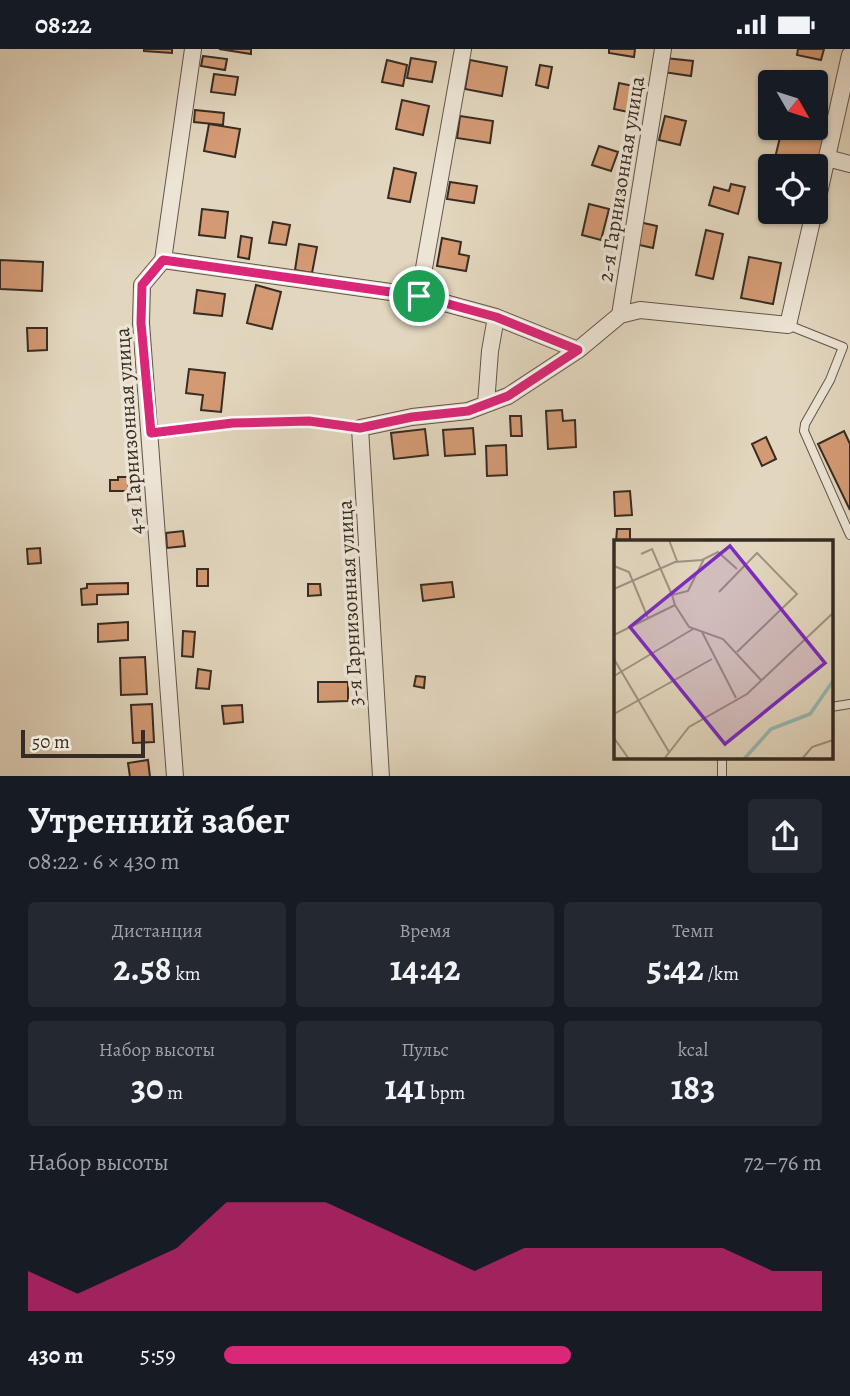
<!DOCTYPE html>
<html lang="ru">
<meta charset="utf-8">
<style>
body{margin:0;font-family:Alegreya,serif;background:#242831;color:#f1f3f6;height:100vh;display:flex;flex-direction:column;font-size:26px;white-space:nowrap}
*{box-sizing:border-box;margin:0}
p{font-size:23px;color:#9ea1a6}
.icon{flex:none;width:38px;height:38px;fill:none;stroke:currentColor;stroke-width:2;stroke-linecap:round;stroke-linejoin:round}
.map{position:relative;height:727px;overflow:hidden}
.details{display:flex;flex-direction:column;background:#171b24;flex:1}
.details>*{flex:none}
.needle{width:46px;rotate:129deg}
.tools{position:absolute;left:758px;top:21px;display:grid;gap:14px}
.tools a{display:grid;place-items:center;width:70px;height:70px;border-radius:7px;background:#171b24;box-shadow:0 2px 5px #0004;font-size:35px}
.scale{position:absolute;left:21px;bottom:18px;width:124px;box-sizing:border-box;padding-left:7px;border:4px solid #372c23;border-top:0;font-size:19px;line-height:24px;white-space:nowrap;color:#372c23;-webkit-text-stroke:5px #ece4d5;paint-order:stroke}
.pin{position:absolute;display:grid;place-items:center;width:60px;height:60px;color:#fff;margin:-30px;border:4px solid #fff;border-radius:50%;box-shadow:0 2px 7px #0007}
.round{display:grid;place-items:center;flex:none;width:74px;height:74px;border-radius:7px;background:#242831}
.headline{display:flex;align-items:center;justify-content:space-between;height:119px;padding:0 28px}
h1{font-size:38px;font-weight:600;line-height:52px}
.metrics{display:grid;grid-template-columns:repeat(3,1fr);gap:10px;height:119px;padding:7px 28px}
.metrics div{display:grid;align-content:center;border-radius:7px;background:#242831;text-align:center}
.metrics b{font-size:35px;font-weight:600}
.metrics small{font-size:19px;font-weight:400}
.metrics p{font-size:19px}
.chart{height:196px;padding:14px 28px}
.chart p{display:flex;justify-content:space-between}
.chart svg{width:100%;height:126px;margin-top:7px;fill:#db2777;opacity:.7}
ul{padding:0 28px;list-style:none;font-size:23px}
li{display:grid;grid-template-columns:112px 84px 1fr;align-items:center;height:52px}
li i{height:18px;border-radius:9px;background:#db2777}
.status{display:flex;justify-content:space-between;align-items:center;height:49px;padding:0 35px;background:#171b24;direction:ltr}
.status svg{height:19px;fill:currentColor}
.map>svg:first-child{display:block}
.building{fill:#d39a74;stroke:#372c23;stroke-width:2}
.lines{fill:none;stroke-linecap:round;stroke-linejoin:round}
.service-casing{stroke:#62564a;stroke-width:10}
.minor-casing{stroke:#62564a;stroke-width:18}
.service{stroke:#ece4d5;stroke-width:8}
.minor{stroke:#ece4d5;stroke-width:16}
.route-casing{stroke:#fff;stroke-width:14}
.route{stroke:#db2777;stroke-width:9}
.labels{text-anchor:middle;stroke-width:7;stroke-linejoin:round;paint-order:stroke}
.street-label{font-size:21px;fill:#372c23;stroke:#ece4d5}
.inset-river{fill:none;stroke:#95b9b1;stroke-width:3.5}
.inset-road{fill:none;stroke:#9e9280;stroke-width:2}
.view{fill:#7b2cbf;fill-opacity:0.15;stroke:#7b2cbf;stroke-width:3.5}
.inset-edge{fill:none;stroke:#372c23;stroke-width:3.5}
</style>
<div class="status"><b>08:22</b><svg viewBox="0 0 49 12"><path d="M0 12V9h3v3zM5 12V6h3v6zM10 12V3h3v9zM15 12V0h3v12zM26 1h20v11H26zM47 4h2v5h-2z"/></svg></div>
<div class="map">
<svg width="850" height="728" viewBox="0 0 850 728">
<rect width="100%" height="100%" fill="#e2d6be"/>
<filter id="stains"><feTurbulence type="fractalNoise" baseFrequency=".00286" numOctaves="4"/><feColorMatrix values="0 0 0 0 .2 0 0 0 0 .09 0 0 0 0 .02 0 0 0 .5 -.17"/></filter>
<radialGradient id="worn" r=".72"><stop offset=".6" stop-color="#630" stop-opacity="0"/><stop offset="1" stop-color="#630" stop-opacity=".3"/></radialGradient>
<path class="building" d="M144 0H172V4L144 2Z
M219 0H251V5Z
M609 0H635L634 8 609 4Z
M798 0H824L821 11 797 6Z
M203 7 227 10 225 21 201 17Z
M411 9 436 13 432 33 407 29Z
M665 9 693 12 691 27 663 23Z
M387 11 407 16 403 37 382 33Z
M470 11 507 18 502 47 465 40Z
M540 16 552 18 548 39 536 36Z
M214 25 238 28 235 46 211 43Z
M619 34 638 38 633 64 614 60Z
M402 51 429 57 423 86 396 80Z
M195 61 224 64 223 76 194 73Z
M460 67 493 72 490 94 457 89Z
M665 67 686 72 680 96 659 91Z
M209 75 240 80 235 108 204 102Z
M782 80 826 90 819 119 775 109Z
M599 97 618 103 611 122 592 116Z
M394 119 416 124 410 153 388 149Z
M450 133 477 137 474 154 447 150Z
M731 135 745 138 738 165 709 156 714 138 729 142Z
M589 155 609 160 601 191 582 186Z
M202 160 228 163 225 189 199 186Z
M273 173 290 176 286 196 269 194Z
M639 173 657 177 653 199 635 195Z
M706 181 723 185 713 230 696 226Z
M241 187 252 189 249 210 238 208Z
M442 189 461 193 459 205 469 207 466 222 437 217Z
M299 195 317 198 312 224 295 221Z
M749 208 781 214 773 255 741 249Z
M0 211 43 213 42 242 0 240Z
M256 236 281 243 272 280 247 274Z
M197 241 225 245 222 267 194 264Z
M27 279H47V301L28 302Z
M189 320 225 324 221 363 201 361 203 346 186 344Z
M562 361 563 372 575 371 576 398 548 400 546 362Z
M510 367H521L522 387H511Z
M473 379 475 405 445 407 443 381Z
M425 380 428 406 394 410 391 384Z
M844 382 850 395V461L818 395Z
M766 388 776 410 762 417 752 395Z
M506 396 507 426 487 427 486 397Z
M118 428H131V432L128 433V442H110V431H118Z
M630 442 632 466 615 467 614 443Z
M617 480H630V491L641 493H616Z
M183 482 185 497 167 499 166 484Z
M40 499 41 514 28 515 27 500Z
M197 520H208V537H197Z
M452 533 454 548 423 552 421 536Z
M128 534V545L97 546V555L82 556 81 540 87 539V535Z
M308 535H320L321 546 308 547Z
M128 573V591L98 593V575Z
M183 582 195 583 193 608 182 607Z
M145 608 147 645 121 646 120 609Z
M198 620 211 622 209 640 196 639Z
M416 627 425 628 424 639 414 637Z
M318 633H348V652L318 653Z
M152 655 154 693 133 694 131 656Z
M242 656 243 673 224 675 222 657Z
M148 711 150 728H130L128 714Z"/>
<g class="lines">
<defs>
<path id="service" d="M788 276 843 298 830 331 805 375 804 382 850 486
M151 384 233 374 309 372 360 379
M831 658 850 655
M722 708V728"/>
<path id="minor" d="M827 109 850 115
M816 157 850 6
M163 211 419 247 496 268 578 301
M419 247 463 0
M620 266 663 0
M486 355 490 302 496 268
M175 728 141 274 142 236 163 211 193 0
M381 728 360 379 412 368 468 362 508 347 578 301 620 266 640 261 788 276 814 163"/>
</defs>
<use href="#service" class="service-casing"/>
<use href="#minor" class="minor-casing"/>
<use href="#service" class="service"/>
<use href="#minor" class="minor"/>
</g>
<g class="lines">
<defs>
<path id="route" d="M163 211 419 247 496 268 578 301 508 347 468 362 412 368 360 379 309 372 233 374 151 384 141 274 142 236Z"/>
</defs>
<use href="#route" class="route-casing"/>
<use href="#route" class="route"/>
</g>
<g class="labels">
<g class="street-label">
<text transform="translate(621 130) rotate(-81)" y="7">2-я Гарнизонная улица</text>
<text transform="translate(129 382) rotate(-94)" y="7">4-я Гарнизонная улица</text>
<text transform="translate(350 554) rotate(-93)" y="7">3-я Гарнизонная улица</text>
</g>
</g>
<g transform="translate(614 491)">
<rect width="219" height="219" fill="#e2d6be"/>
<path class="inset-river" d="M130 219 157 189 196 174 219 141"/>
<path class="inset-road" d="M55 0 63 21M27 14 38 9 58 55M90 19 74 51 58 55 61 65 75 87 109 99 147 140M0 26 15 32 34 78M0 49 61 22 88 20 104 12 123 29M105 52 143 13 183 54 123 112M88 92 122 158M0 95 61 65M0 119 55 212M0 136 79 89M0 174 98 119M0 198 15 219M50 219 75 187 133 154 219 73M188 219 198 207 219 200"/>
<path class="view" d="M116 6 211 123 111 204 16 87Z"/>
<rect width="219" height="219" class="inset-edge"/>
</g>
<rect width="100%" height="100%" filter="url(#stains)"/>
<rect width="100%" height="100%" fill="url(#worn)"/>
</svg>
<div class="tools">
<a><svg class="needle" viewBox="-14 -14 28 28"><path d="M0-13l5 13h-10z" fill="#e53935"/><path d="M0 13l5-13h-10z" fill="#9ea1a6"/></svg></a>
<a><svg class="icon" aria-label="locate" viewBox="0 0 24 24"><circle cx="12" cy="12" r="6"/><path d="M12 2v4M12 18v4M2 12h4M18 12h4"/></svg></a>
</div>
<div class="scale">50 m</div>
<div class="pin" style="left:419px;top:247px;background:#1e9e55"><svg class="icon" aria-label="arrive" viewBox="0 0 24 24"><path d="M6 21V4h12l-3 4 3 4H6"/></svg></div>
</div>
<section class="details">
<div class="headline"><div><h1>Утренний забег</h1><p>08:22 · 6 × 430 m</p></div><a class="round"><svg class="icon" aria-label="share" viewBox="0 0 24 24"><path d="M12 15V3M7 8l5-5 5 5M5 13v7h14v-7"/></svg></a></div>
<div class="metrics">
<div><p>Дистанция</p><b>2.58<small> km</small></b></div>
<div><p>Время</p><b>14:42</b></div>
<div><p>Темп</p><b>5:42<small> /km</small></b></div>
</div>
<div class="metrics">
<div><p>Набор высоты</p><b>30<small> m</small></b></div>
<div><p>Пульс</p><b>141<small> bpm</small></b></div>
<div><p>kcal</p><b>183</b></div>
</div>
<div class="chart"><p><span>Набор высоты</span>72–76 m</p>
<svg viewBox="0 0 160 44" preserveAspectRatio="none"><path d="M0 44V30L10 38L20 30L30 22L40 6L50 6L60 6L70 14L80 22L90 30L100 22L110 22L120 22L130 22L140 22L150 30L160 30V44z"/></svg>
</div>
<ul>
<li><b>430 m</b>5:59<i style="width:58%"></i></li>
</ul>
</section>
